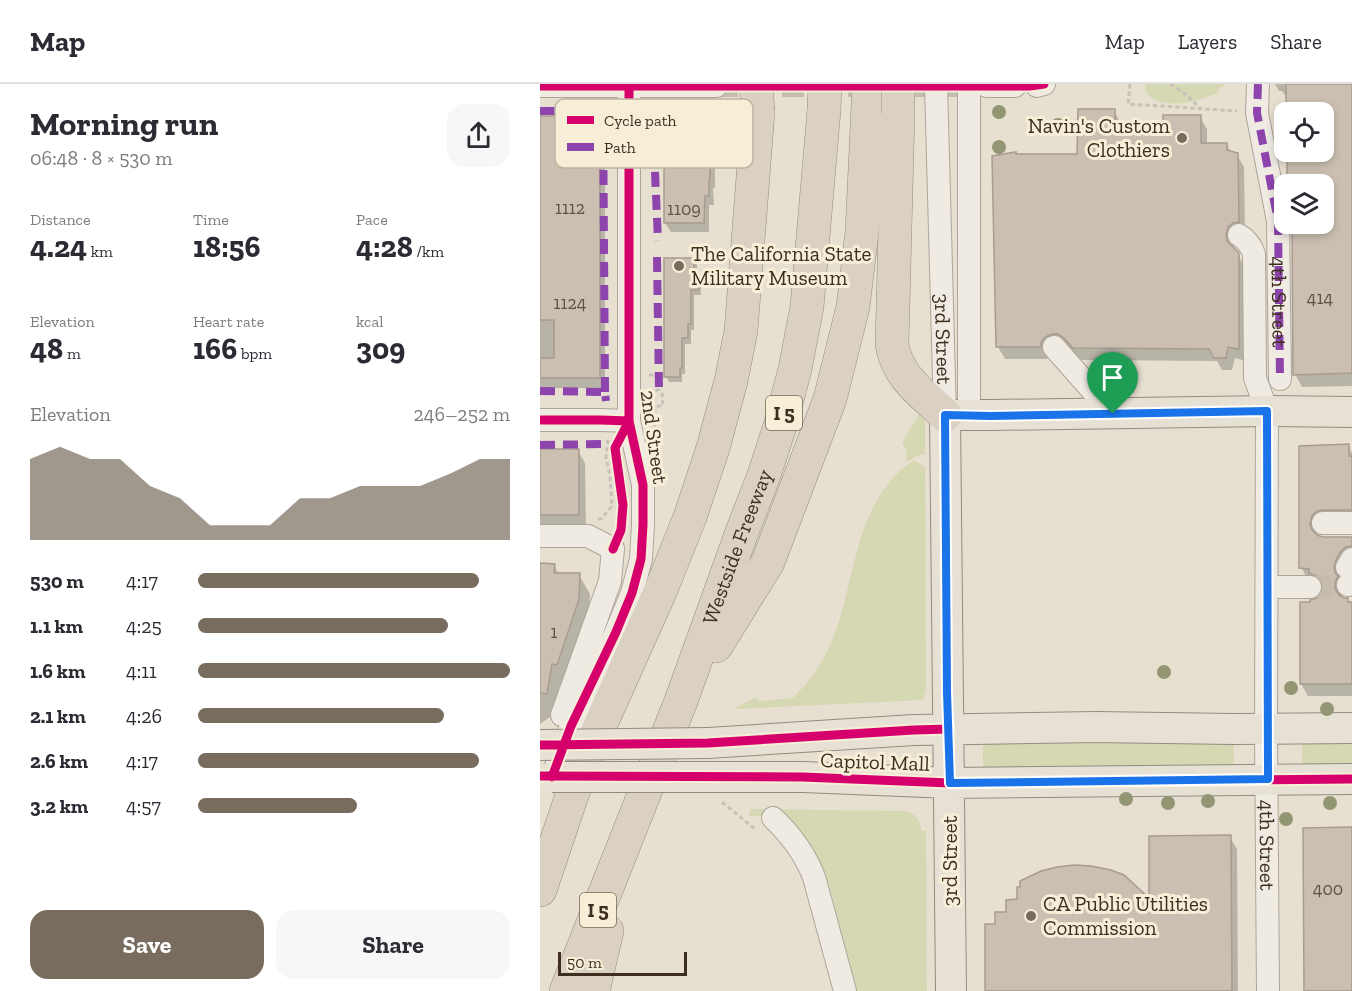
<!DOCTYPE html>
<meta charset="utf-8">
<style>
body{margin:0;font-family:"Zilla Slab",serif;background:#f7f7f7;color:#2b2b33;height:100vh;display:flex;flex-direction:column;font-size:22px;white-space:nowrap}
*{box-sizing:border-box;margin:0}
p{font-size:20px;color:#7c7c81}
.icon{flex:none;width:33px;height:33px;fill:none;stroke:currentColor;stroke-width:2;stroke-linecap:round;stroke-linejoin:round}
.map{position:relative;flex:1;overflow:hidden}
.details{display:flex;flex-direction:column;background:#fff;width:540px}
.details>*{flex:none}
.tools{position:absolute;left:734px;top:18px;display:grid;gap:12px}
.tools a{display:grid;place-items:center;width:60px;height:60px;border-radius:12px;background:#fff;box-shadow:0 3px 9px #0003;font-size:30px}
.scale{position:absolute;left:18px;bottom:15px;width:129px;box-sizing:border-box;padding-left:6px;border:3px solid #3d2e20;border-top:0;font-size:16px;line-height:21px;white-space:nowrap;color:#3d2e20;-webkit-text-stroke:4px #f7eed8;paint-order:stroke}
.pin{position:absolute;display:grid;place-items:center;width:51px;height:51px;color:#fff;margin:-62px -26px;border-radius:50% 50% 50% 0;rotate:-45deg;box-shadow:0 0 6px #0007}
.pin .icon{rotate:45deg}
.round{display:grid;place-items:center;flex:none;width:63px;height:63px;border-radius:18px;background:#f7f7f7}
.headline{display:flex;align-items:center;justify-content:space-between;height:102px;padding:0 30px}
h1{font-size:33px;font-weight:800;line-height:45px}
.figures{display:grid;grid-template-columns:repeat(3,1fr);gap:9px;height:102px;padding:6px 30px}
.figures div{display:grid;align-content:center}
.figures b{font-size:30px;font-weight:800}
.figures small{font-size:16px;font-weight:400}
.figures p{font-size:16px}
.chart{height:168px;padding:12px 30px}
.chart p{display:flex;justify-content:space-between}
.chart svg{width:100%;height:108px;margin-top:6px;fill:#786c5e;opacity:.7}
.button{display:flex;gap:12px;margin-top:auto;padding:12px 30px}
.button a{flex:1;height:69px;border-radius:18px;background:#786c5e;color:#fff;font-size:24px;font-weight:800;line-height:69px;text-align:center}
.button a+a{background:#f7f7f7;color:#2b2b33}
ul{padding:0 30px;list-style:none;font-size:20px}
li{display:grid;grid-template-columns:96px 72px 1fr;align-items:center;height:45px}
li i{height:15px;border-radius:8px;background:#786c5e}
header{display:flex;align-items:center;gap:36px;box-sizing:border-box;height:84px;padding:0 30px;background:#fff;border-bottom:2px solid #e1e1e2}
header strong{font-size:28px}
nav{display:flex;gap:33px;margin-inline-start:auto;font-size:21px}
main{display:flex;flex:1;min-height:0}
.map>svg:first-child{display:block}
.green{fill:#d6d7b3}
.shadow{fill:#0003}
.building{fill:#cbbfb2;stroke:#a89c90;stroke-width:1.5}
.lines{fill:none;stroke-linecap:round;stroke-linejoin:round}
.minor-tunnel{stroke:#c5bcae;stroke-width:22;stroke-dasharray:22 11;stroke-linecap:butt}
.minor-casing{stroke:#ada599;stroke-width:24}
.major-casing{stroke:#928b80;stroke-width:32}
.highway-casing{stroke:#928b80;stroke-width:34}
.path{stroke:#c8c2b9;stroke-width:3;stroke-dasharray:4.5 3;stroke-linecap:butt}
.minor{stroke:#efebe3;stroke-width:22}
.major{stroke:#e6e1d4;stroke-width:30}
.highway{stroke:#dad1c2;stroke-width:33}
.major-bridge-casing{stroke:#928b80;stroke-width:32;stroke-linecap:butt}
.highway-bridge-casing{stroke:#928b80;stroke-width:34;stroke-linecap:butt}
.major-bridge{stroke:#e6e1d4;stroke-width:30}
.highway-bridge{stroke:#dad1c2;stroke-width:33}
.quiet{stroke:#8e44ad;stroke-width:8;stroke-dasharray:15 8;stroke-linecap:butt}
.cycleway-casing{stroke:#f7eed8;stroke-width:13}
.cycleway{stroke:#d6006c;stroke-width:9}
.tree{fill:#929673}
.route-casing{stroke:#fff;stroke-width:12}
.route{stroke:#1a73e8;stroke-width:8}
.poi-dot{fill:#786c5e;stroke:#f7eed8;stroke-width:2}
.labels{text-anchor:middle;stroke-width:6;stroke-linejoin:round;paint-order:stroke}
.number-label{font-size:18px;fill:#605244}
.shield{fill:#f7eed8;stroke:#756857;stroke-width:1.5}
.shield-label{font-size:20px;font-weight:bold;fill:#3d2e20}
.poi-label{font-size:21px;fill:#3d2e20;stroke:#f7eed8;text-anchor:start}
.street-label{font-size:21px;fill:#3d2e20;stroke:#f7eed8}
.key{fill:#f7eed8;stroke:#bfb4a1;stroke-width:1.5}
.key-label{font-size:16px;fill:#3d2e20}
</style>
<header>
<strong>Map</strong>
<nav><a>Map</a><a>Layers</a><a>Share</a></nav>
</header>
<main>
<section class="details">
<div class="headline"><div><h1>Morning run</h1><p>06:48 · 8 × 530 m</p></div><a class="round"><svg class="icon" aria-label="share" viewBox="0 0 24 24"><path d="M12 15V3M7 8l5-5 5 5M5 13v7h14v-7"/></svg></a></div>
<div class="figures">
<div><p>Distance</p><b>4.24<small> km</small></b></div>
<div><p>Time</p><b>18:56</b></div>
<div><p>Pace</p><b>4:28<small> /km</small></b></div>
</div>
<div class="figures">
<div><p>Elevation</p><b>48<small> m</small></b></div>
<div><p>Heart rate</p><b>166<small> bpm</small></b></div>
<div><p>kcal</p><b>309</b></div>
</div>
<div class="chart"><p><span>Elevation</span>246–252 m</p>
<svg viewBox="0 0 160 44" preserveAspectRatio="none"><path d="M0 44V11L10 6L20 11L30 11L40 22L50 27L60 38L70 38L80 38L90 27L100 27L110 22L120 22L130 22L140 17L150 11L160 11V44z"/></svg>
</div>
<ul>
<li><b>530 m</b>4:17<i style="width:90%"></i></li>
<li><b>1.1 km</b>4:25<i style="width:80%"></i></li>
<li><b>1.6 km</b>4:11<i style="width:100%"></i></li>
<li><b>2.1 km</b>4:26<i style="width:79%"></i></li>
<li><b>2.6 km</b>4:17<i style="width:90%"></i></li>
<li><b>3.2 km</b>4:57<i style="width:51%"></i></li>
</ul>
<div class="button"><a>Save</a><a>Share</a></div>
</section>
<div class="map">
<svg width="812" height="907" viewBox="0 0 812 907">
<rect width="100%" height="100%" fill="#e7e0d1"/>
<path class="green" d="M605 0H686L677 6 678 9C669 12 660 16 651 18 635 21 605 22 605 0Z
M379 330 385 335V370L377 372 367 378 366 365 362 359Z
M374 376 385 383 386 604 383 616 198 625 195 624 216 613 218 617 253 614C269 598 283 579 292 557 317 495 313 417 374 376Z
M694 658V685L443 687V659Z
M762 658H812V685H762Z
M210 725 365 727C375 729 381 737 381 747H386L387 907H317L289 801C279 773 267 754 247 732H209Z"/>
<path class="shadow" d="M735 0H812V302L762 303 755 290 753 140H783V100H749L748 68H783V28H748V15L742 7H739Z
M574 26 581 41 625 40 660 33 667 45V61H687L691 69 697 71 704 83 705 150 695 156 692 164 697 170 705 183 706 277 695 274 692 286H682L677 277 541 276 532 266 526 262 508 271 507 275H465L458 263 477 72 538 71Z
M125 33H169L175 42V104H173L174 121H169V148H131L125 139Z
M0 34H59L65 44V304H0Z
M153 176 157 181V190L161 197V211H154V246H151V260H145V290H142V298H129L126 292Z
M808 362 812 369V437L778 444 776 452 782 454H812V476L802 489 800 496 804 506 801 514 807 516 809 519H812V612H768L761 600 771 519 778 516 783 510 785 503 778 502 768 496 761 483 760 363Z
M0 367H38L45 379 46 443H0Z
M0 481H14L19 490 39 491 50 510 49 535 13 631 0 640Z
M690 753 697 765 698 907H447L457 842 478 817H611Z"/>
<path class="building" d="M746 0H812V289L753 291 752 140H783V100H747V68H783V28H746Z
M538 25H575V40L623 39V31H661V59H687V66L698 69 699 138 693 139 688 143 686 151 687 157 699 169V265L688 263 686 274H674L669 265 533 264 524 254 518 250H512L505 253 501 258V263H456L452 72 476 68V70H537Z
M0 32H60V294H0V274H14V236H0Z
M124 32H170V96H169V112H165L164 139H124Z
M124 174H154V190H158V206H151V240H148V254H142V284H140V293H124Z
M809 360V372H812V426H783L777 427 772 432 770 440 772 446 777 451 783 453H812V462L806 463 801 467 796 476 794 483 795 489 798 492 795 498V505L799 511 804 514H808V518H812V600H760V518H770V516L777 514 782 509 783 502 781 496 777 492 769 489V485L759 484V362Z
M0 365H39V431H0Z
M0 479 15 480 14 489H40L39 515 17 581 12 580 7 610 0 609Z
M812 743V907H764L763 744Z
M691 751 692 907H445V840H455V828H466V816L477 815V803H480V797L501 787 517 783 534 781 551 782 571 786 584 791 609 814V752Z"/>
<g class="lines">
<path class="minor-tunnel" d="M176 2H447
M770 503 808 501"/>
<defs>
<g id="minor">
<path id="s1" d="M396 0 405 331"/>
<path d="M429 0V332"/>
<path d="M718 0 717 29 738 137 740 295"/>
<path d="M0 2H176"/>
<path d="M447 2H475"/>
<path d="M497 2 504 0"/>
<path id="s2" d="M699 151C707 156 711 161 714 170L715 294 727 327 726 645 728 907"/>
<path d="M514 263 573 330"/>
<path d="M0 336H61L89 337"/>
<path d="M783 439H812"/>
<path d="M0 452H48L73 465 70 497 22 631"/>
<path d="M807 483 812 475"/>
<path d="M808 501 812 500"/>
<path d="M727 503H770"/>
<path d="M12 693 31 642 76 548 92 509 101 475 103 441V401L89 337V0"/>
<path d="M233 734C251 751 265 770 274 793L305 907"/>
</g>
<path id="major" d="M168 659 374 646 556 643 694 645 812 644
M154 693H263L410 699 812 695
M411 907C410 715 406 523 405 331H451L727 327 812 328"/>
<g id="highway">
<path d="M358 29 352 261C358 294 382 309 405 331"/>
<path d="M176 562 228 478 290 315 313 223 322 148 329 0"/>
<path d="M0 806 31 714 51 662 120 508 150 433 173 364 191 297 201 247 218 28"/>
<path id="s3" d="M26 907 141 617 202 448 224 391 240 342 255 285 267 223 284 26"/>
<path d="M53 907 67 847"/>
</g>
</defs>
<use href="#minor" class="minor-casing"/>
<use href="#major" class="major-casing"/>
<use href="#highway" class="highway-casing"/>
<path class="path" d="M590 0 588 20 697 27
M630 0C643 7 651 15 661 25
M109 291H119
M108 307 119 306 122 309 123 322H115L114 354
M58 435H61L72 422 70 393 66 373 68 356
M182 718 216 746"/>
<use href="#minor" class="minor"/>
<use href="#major" class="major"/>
<use href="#highway" class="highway"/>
<defs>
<path id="major-bridge" d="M0 661 168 659
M12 693H154"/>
<path id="highway-bridge" d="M216 0 218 28
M284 26 285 0
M358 29V0"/>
</defs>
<use href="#major-bridge" class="major-bridge-casing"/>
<use href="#highway-bridge" class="highway-bridge-casing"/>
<use href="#major-bridge" class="major-bridge"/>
<use href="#highway-bridge" class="highway-bridge"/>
<g class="quiet">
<path id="s4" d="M718 0 717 29 738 137 740 295"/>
<path d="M63 17 65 308"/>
<path d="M112 19 118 157"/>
<path d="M0 27H73"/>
<path d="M117 173 119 306"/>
<path d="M0 307 65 308 66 317"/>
<path d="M0 361 61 360 68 362"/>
</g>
<defs>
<path id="cycleway" d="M0 2H490L504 0
M0 336H61L89 337
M73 465 81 446 83 421 75 364 89 337
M0 661 168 659 374 646 409 645
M0 692 263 693 410 699 812 695
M12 693 31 642 76 548 92 509 101 475 103 441V401L89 337V0"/>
</defs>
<use href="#cycleway" class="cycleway-casing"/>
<use href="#cycleway" class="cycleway"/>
</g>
<g class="tree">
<circle cx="459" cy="28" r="7"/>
<circle cx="518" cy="41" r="7"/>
<circle cx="459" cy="63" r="7"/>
<circle cx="624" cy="588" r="7"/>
<circle cx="751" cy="604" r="7"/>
<circle cx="787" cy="625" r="7"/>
<circle cx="586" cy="715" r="7"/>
<circle cx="668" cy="717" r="7"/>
<circle cx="628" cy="719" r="7"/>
<circle cx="790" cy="719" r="7"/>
<circle cx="746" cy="735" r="7"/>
</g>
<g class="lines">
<defs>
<path id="route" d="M727 327 728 695 410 699 407 608 405 331 451 332Z"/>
</defs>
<use href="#route" class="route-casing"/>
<use href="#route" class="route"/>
</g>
<g class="poi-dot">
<circle cx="642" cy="54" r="6"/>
<circle cx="139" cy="182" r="6"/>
<circle cx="491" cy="832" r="6"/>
</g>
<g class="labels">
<g class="number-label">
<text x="30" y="130">1112</text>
<text x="144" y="131">1109</text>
<text x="780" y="220">414</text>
<text x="30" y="225">1124</text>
<text x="14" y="554">1</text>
<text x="788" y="811">400</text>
</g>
<g class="shield">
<rect x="226" y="312" width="36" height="34" rx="4.5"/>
<rect x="40" y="809" width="36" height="34" rx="4.5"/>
</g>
<g class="shield-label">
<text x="244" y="336">I 5</text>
<text x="58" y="833">I 5</text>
</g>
<g class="poi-label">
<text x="630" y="49" text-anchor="end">Navin's Custom<tspan x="630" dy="24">Clothiers</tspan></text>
<text x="151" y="177">The California State<tspan x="151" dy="24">Military Museum</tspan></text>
<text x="503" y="827">CA Public Utilities<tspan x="503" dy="24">Commission</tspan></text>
</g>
<g class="street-label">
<text dy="7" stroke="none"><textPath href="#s4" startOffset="220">4th Street</textPath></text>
<text dy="7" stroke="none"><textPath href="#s1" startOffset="255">3rd Street</textPath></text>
<text transform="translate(114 353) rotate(82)" y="7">2nd Street</text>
<text dy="7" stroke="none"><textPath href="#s3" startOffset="476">Westside Freeway</textPath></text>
<text transform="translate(335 678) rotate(2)" y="7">Capitol Mall</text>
<text dy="7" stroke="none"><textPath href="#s2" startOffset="618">4th Street</textPath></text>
<text transform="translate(410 777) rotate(-90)" y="7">3rd Street</text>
</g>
</g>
<rect x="15" y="15" width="198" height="69" rx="9" class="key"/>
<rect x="27" y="32" width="27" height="8" fill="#d6006c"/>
<rect x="27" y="59" width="27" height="8" fill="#8e44ad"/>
<g class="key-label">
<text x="64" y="42">Cycle path</text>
<text x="64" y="69">Path</text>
</g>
</svg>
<div class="tools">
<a><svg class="icon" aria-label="locate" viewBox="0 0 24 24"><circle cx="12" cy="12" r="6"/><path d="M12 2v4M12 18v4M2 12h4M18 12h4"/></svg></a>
<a><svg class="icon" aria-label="layers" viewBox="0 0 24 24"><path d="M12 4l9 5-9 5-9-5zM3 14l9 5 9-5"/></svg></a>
</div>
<div class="scale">50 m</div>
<div class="pin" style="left:573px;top:330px;background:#1e9e55"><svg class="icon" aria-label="arrive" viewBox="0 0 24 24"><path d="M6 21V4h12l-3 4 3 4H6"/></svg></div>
</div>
</main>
